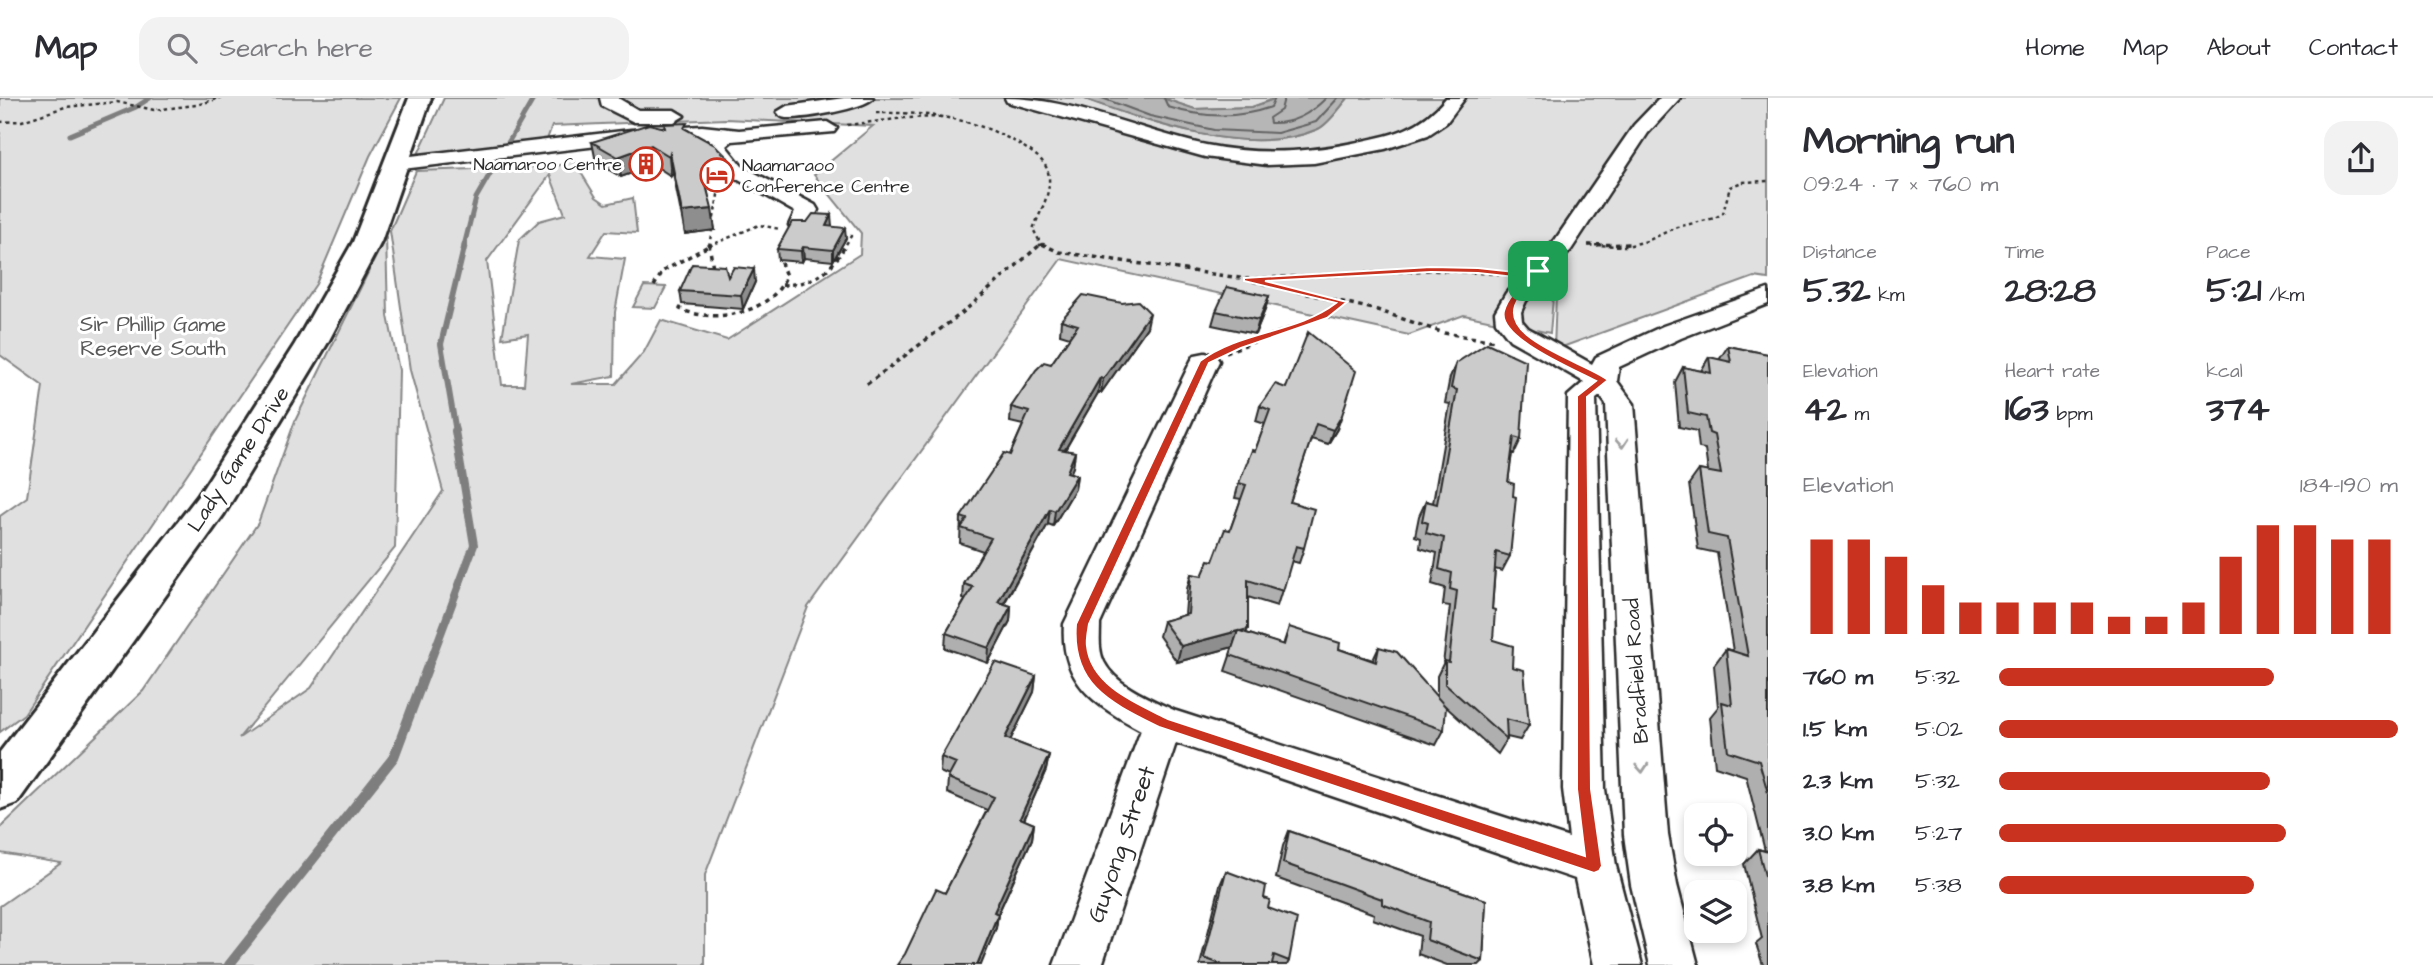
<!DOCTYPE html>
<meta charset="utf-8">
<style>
body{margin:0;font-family:"Architects Daughter",sans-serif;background:#f2f2f3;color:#2b2b33;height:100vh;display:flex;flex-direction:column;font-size:26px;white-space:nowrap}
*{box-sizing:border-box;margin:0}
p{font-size:23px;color:#7c7c81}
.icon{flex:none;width:38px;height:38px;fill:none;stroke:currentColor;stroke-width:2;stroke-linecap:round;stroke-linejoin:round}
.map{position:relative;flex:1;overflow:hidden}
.side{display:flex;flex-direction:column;background:#fff;width:665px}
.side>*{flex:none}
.controls{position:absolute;left:1684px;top:705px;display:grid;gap:14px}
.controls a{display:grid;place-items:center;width:63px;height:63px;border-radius:14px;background:#fff;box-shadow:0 4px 10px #0003;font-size:35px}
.pin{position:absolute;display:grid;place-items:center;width:60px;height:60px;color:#fff;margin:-30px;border-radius:14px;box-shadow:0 4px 10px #0006}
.round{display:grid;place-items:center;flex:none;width:74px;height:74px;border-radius:21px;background:#f2f2f3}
.summary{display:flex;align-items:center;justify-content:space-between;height:119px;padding:0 35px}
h1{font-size:38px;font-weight:700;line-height:52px}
.figures{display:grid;grid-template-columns:repeat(3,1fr);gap:10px;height:119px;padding:7px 35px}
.figures div{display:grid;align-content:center}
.figures b{font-size:35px;font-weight:700}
.figures small{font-size:19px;font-weight:400}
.figures p{font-size:19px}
.chart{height:196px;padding:14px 35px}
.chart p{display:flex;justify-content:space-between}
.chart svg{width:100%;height:126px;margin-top:7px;stroke:#c8321e;stroke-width:6}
ul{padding:0 35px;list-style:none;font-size:23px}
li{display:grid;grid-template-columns:112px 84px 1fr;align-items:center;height:52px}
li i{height:18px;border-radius:9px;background:#c8321e}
header{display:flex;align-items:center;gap:42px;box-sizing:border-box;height:98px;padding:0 35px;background:#fff;border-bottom:2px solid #e1e1e2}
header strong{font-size:33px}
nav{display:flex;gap:38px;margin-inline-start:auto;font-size:24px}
.search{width:490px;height:63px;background:#f2f2f3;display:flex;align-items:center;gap:18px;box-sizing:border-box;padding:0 24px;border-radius:21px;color:#7c7c81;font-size:26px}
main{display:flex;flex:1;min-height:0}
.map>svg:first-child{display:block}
.green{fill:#e0e0e0;stroke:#868686;stroke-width:2;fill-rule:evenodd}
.water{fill:#b6b6b6;stroke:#7e7e7e;stroke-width:2}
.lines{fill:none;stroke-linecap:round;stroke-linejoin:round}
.shore{stroke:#636363;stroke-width:2}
.stream-far3{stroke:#7e7e7e;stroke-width:5}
.stream-far2{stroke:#7e7e7e;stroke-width:6}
.stream-far1{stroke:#7e7e7e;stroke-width:8}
.stream{stroke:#7e7e7e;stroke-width:10}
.minor-casing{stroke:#2b2b2b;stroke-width:5}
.major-casing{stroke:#2b2b2b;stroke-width:6}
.path-far1{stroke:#2b2b2b;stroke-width:2.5;stroke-dasharray:3.5 3.5;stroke-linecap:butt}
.path{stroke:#2b2b2b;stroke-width:3.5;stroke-dasharray:4.5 4.5;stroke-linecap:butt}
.minor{fill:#fff;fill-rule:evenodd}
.major{fill:#fff;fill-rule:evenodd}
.wall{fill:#afafaf;stroke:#2b2b2b;stroke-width:2}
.shaded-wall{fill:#8e8e8e;stroke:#2b2b2b;stroke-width:2}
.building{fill:#cbcbcb;stroke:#2b2b2b;stroke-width:2}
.oneway{stroke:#a0a0a0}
.route{fill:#c8321e;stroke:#fff;stroke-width:2;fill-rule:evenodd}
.labels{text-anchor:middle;stroke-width:6;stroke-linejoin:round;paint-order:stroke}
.far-poi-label{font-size:18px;fill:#2b2b2b;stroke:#fff;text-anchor:end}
.park-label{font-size:21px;fill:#585858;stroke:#fff}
.street-label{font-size:21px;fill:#2b2b2b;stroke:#fff}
.near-street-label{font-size:24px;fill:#2b2b2b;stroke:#fff}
</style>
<header>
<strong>Map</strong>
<div class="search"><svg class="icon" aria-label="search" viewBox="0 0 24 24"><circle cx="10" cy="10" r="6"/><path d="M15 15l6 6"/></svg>Search here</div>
<nav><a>Home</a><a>Map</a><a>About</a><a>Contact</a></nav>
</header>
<main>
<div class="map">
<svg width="1768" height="867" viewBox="0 0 1768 867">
<rect width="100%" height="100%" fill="#fff"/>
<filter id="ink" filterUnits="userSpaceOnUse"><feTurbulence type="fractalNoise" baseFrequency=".0143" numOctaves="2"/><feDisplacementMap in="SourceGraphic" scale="14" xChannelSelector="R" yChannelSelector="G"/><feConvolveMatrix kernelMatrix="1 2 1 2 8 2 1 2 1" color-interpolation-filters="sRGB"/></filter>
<g filter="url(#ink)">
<path class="green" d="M0 0H401L370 58 316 186 24 616 0 634V418L27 399 43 288 0 257Z
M444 0H1082C1148 24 1249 61 1318 31 1329 26 1340 9 1348 0H1768V181L1754 179 1554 252 1558 142 1550 235 1464 217 1409 237 1061 161 808 509 705 777V867H0V808L61 765 0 755V730L143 593 258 425 295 323 386 138 388 218 399 272 395 450 239 640 311 590 443 393 410 272 390 133 416 73 558 68 572 60 596 99 606 106 633 100 637 135 606 133 590 158 625 161 615 214 614 278 571 286H616L644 254 661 222 727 242 860 156 861 135 814 77 873 28 726 21 552 28 546 44 418 56ZM550 77 565 116 539 123 519 142 502 240 528 236 524 287H502L487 163Z
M1162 0H1277L1252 9 1194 11Z
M644 188 666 189 655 210 633 209Z"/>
<path class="water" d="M1082 0H1162L1195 11 1252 9 1277 0H1348C1340 9 1329 26 1318 31 1249 61 1148 24 1082 0Z"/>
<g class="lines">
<path class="shore" d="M1102 0 1150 18 1214 32 1277 35 1316 24 1338 0
M1164 0 1168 9C1203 20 1237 21 1271 9L1275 0
M1284 0 1281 12 1269 20 1270 25C1293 26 1310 16 1326 0"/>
<path class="stream-far3" d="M70 37 136 9 150 0
M464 148 476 100 534 0"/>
<path class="stream-far2" d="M456 334 441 246 465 146"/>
<path class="stream-far1" d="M428 570 474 447 455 333"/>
<path class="stream" d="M229 867 394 659 428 568"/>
<defs>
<path id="minor" d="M600 0H618L638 12H674L684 18 674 24H634L602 8Z
M844 0H873C864 11 802 21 786 20 780 19 781 18 777 14L787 8Z
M1005 0C1073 0 1139 33 1206 47 1256 57 1304 55 1353 45 1392 37 1420 32 1446 0H1465L1446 25 1428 37 1385 51 1314 65 1267 67 1205 59 1007 4Z
M1660 0H1680L1648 35 1571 152 1526 203 1521 214 1522 223 1528 230 1592 266 1596 259 1663 228 1768 191V206L1681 240 1619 269 1617 283 1634 306 1668 737 1677 787 1698 867H1650L1631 787 1624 737 1606 306 1600 298 1596 301 1605 691 1616 768 1642 867H1594L1575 781 1176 645 1102 867H1054L1141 632C1094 607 1060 584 1064 526L1191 263 1195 257 1205 255 1215 257 1219 263 1100 526C1100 539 1098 552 1104 564 1117 589 1153 602 1176 613L1569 740 1563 691 1568 298 1584 284 1510 242 1496 224 1495 214 1506 195 1555 142 1634 27Z
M827 24 837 30 834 34 732 43 726 48 742 68 815 107 818 112 808 132H792L789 127 795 114 728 76 705 48 711 41 631 44 394 72 387 70 384 66 387 62 394 60 631 32 702 28 739 32Z"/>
<path id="major" d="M409 0H431L381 144 327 246 224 416 17 705 0 711V654L198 398 295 246 353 144Z"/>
</defs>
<use href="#minor" class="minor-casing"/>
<use href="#major" class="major-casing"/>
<path class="path-far1" d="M876 15C928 14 977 20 1022 48 1032 54 1045 62 1048 74 1053 93 1040 114 1033 131L1041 146 1046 148
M0 24 22 23 65 9 117 4 154 12 196 7 221 0
M847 27 905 20 943 19
M843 137 851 138 845 148
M1588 147 1627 148 1647 143 1677 129 1715 120 1723 115 1730 89 1742 84 1768 83
M709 148 718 97 727 88
M709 148 759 127 780 131
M1039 148 1041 146"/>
<path class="path" d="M709 146 713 170
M1042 146 1059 154 1247 181 1431 172 1509 176
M1588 147 1633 146
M1253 183 1377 212 1444 235 1495 243
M782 187C814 186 831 174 846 146
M654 188 663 173 712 146
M681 209 680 211C714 226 772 216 786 178L781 165
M1226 254 1324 218 1342 204
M867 286 962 215 1041 146"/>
<use href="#minor" class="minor"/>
<use href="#major" class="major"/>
</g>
<path class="wall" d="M665 30 688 32 730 80 707 90 715 132 685 136 673 75 671 78 654 67 621 79 596 64 592 44Z
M831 128 846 140 833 163 804 160 802 164 778 162 777 151Z
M728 179 755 184 743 211 682 206 680 193Z
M1269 198 1265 212 1255 236 1212 227 1216 213Z
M1061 222 1147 229 1101 295H1098L1065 352 1075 354 1073 369 1070 375 1077 377 1075 391 1053 428 1048 426 1004 506 1011 508 1010 523 988 565 945 550 946 535 965 502 963 501 964 486 983 453 960 445 961 419 1010 357 1023 327 1010 324 1011 309 1051 266 1070 239 1060 236Z
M1728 248 1768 256V867H1763L1756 846 1762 841 1744 766 1758 751 1765 753 1746 678 1715 668 1710 619 1718 609 1714 567 1726 551 1733 553 1717 455 1698 451 1689 386 1699 372 1708 374 1705 351 1699 350 1697 333 1679 329 1675 284 1683 269 1701 273 1709 259 1719 262Z
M1456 265 1521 341 1514 356 1512 355 1508 384 1513 398 1510 458 1502 473 1495 471 1492 511 1493 542 1512 569 1529 627 1520 642 1507 639V641L1498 656 1444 607V632L1436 647 1225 573 1233 549 1177 564 1159 538 1163 523 1185 517 1187 491 1191 476 1202 478 1213 463 1230 432 1241 401 1235 400 1239 385 1255 353 1265 326 1256 323 1260 308 1337 331 1328 346 1311 341 1290 404 1304 450 1299 465 1291 463 1277 508 1248 499V531L1246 535 1283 547 1289 529 1339 551 1373 562 1379 549 1437 599V578L1443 566 1450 508 1443 507 1445 490 1432 486 1437 455 1420 450 1421 440 1415 438 1419 418 1426 403 1433 405 1450 306 1445 305 1450 279Z
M1036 578 1034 594 1010 642 1049 657 1046 672 1024 722 1034 726 1032 741 998 816 996 830 945 795 987 712 947 695 948 680 949 678 940 674 941 659Z
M1289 733 1486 802 1483 863 1479 867H1447L1418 856 1420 838 1373 821 1374 816 1276 780 1283 748Z
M1226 773 1264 800 1289 863 1287 867H1200L1220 787Z"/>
<path class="shaded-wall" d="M651 47 654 67 621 79 618 59Z
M670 55 673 75 671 78 669 58Z
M728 60 730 80 705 91 702 71Z
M712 111 715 132 685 136 682 114Z
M831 117 832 128 826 138V128Z
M845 130 846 140 833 163V152Z
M803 149 804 160 802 164 801 153Z
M754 171 755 184 743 211 741 197Z
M1269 198 1265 212 1255 236 1259 222Z
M1150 215 1147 229 1101 295 1103 281Z
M1100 280 1098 295 1057 365 1059 351Z
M1342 317 1337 331 1328 346 1333 332Z
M1075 354 1073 369 1065 389 1067 374Z
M1077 377 1075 391 1053 428 1055 413Z
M1050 411 1048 426 996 519 998 504Z
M1011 508 1010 523 988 565 989 550Z
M1238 533 1233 549 1177 564 1181 548Z
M1036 578 1034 594 1004 655 1005 640Z
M1049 657 1046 672 1018 735 1020 720Z
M1034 726 1032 741 992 829 994 814Z
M998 816 996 830 981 867H977Z"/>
<path class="building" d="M687 25 684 30 715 47 728 60 702 71 712 111 682 114 670 55 669 58 651 47 618 59 592 44 649 26 665 30 664 26Z
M813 116 831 117 826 128 845 130 833 152 803 149 801 153 777 151 792 124H807Z
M692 166 725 168 728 179 734 169 754 171 741 197 680 193Z
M1227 189 1269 198 1259 222 1216 213Z
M1083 197 1122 205 1138 203 1150 215 1103 281 1100 280 1059 351 1075 354 1067 374 1077 377 1055 413 1050 411 998 504 1011 508 989 550 946 535 973 489 964 486 991 440 961 430 967 421 961 419 1004 355 1010 357 1029 314 1011 309 1036 272 1044 264 1051 266 1078 227 1061 222Z
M1308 234 1356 273 1342 317 1333 332 1316 326 1290 404 1314 411 1304 450 1296 448 1283 493 1248 482V531L1240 533 1284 547 1289 529 1340 545 1339 551 1376 564 1379 549 1397 554 1446 609 1444 632 1230 557 1238 533 1181 548 1163 523 1188 516 1191 476 1202 478 1209 462 1213 463 1225 431 1230 432 1246 387 1239 385 1252 352 1255 353 1270 312 1260 308 1275 286 1286 290Z
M1487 245 1526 263 1521 341 1514 339 1508 384 1514 386 1513 398 1516 399 1510 458 1496 454 1492 511 1495 512 1493 542 1513 548 1512 569 1524 572 1529 627 1506 621 1507 641 1445 586V563L1449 564 1457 493 1450 491 1452 475 1439 471 1444 440 1426 435 1428 425 1422 423 1426 403 1437 406 1457 292 1451 290 1456 265Z
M1728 248 1768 256V695L1759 663 1728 653 1722 604 1732 607 1726 551 1748 558 1727 440 1708 436 1699 372 1721 376 1714 337 1709 335 1706 319 1688 315 1683 269 1711 275 1709 259 1731 264Z
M995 564 1036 578 1005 640 1049 657 1020 720 1034 726 994 814 998 816 977 867H897L905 856 936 791 945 795 994 699 948 680 956 665 941 659Z
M1289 733 1486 802 1483 863 1427 842 1429 824 1382 806V801L1283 765Z
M1758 751 1768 754V789Z
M1226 773 1266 788 1264 800 1270 802 1268 810 1297 821 1289 863 1274 857 1272 867H1223L1204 860Z"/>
<defs><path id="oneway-chevron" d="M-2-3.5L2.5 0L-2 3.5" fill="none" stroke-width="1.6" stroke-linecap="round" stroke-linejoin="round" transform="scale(1.75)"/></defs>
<g class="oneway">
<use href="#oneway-chevron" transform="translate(1622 345) rotate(86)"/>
<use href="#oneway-chevron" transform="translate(1642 670) rotate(86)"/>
</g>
</g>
<path class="route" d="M1550 159 1557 161C1545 174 1529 186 1519 200 1491 240 1586 264 1608 282L1587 299 1591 691 1602 768 1599 773 1594 775 1159 629C1111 605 1071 587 1076 526L1200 263C1239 233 1297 235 1336 205L1244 183V180L1431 169 1478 170 1524 175 1535 172ZM1431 174 1478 175 1524 180 1531 178C1521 188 1508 198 1504 213 1497 240 1576 272 1596 283L1577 298V691L1585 758 1168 621C1138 606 1091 588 1087 548 1086 541 1088 533 1089 526L1209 265 1241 250 1327 220 1347 204 1265 183Z"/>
<defs>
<symbol id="building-ring" viewBox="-11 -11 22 22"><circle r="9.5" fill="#fff" stroke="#c8321e" stroke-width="1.5"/><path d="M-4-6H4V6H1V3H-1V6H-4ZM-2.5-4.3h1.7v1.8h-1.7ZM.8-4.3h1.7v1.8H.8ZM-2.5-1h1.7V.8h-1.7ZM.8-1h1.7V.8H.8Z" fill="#c8321e"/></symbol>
<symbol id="hotel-ring" viewBox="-11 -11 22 22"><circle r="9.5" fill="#fff" stroke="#c8321e" stroke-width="1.5"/><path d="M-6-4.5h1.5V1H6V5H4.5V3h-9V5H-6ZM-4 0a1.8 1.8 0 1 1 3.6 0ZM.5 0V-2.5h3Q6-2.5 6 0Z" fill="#c8321e"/></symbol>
</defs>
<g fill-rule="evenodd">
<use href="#building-ring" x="627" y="47" width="38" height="38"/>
<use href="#hotel-ring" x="698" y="58" width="38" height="38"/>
</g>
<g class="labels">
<g class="far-poi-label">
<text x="622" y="72">Naamaroo Centre</text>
<text x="742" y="73" text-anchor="start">Naamaraoo<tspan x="742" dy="21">Conference Centre</tspan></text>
</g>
<g class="park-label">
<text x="153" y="233">Sir Phillip Game<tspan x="153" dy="24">Reserve South</tspan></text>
</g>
<g class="street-label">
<text transform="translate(238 361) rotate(-57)" y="7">Lady Game Drive</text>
<text transform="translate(1636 573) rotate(-94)" y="7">Bradfield Road</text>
</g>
<g class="near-street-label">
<text transform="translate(1121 746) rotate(-71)" y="8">Guyong Street</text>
</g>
</g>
</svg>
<div class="controls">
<a><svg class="icon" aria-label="locate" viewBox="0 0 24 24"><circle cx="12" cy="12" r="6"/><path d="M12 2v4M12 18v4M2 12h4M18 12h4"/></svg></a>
<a><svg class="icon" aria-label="layers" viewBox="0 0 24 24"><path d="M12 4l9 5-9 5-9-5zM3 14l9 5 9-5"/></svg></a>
</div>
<div class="pin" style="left:1538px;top:173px;background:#1e9e55"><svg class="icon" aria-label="arrive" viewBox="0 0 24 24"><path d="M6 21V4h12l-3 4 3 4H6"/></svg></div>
</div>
<section class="side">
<div class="summary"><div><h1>Morning run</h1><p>09:24 · 7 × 760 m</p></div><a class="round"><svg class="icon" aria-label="share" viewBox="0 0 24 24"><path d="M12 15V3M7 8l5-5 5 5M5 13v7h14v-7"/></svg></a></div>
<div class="figures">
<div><p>Distance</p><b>5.32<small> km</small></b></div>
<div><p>Time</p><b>28:28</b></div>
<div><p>Pace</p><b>5:21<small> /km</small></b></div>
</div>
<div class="figures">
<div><p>Elevation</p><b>42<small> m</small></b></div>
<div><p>Heart rate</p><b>163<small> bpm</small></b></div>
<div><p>kcal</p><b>374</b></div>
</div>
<div class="chart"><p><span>Elevation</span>184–190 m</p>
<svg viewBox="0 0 160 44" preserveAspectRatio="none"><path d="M5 44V11M15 44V11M25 44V17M35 44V27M45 44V33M55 44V33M65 44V33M75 44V33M85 44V38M95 44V38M105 44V33M115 44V17M125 44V6M135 44V6M145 44V11M155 44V11"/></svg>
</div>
<ul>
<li><b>760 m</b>5:32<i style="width:69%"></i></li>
<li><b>1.5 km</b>5:02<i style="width:100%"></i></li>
<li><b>2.3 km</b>5:32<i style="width:68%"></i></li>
<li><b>3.0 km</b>5:27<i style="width:72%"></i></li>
<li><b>3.8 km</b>5:38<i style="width:64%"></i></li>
</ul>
</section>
</main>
